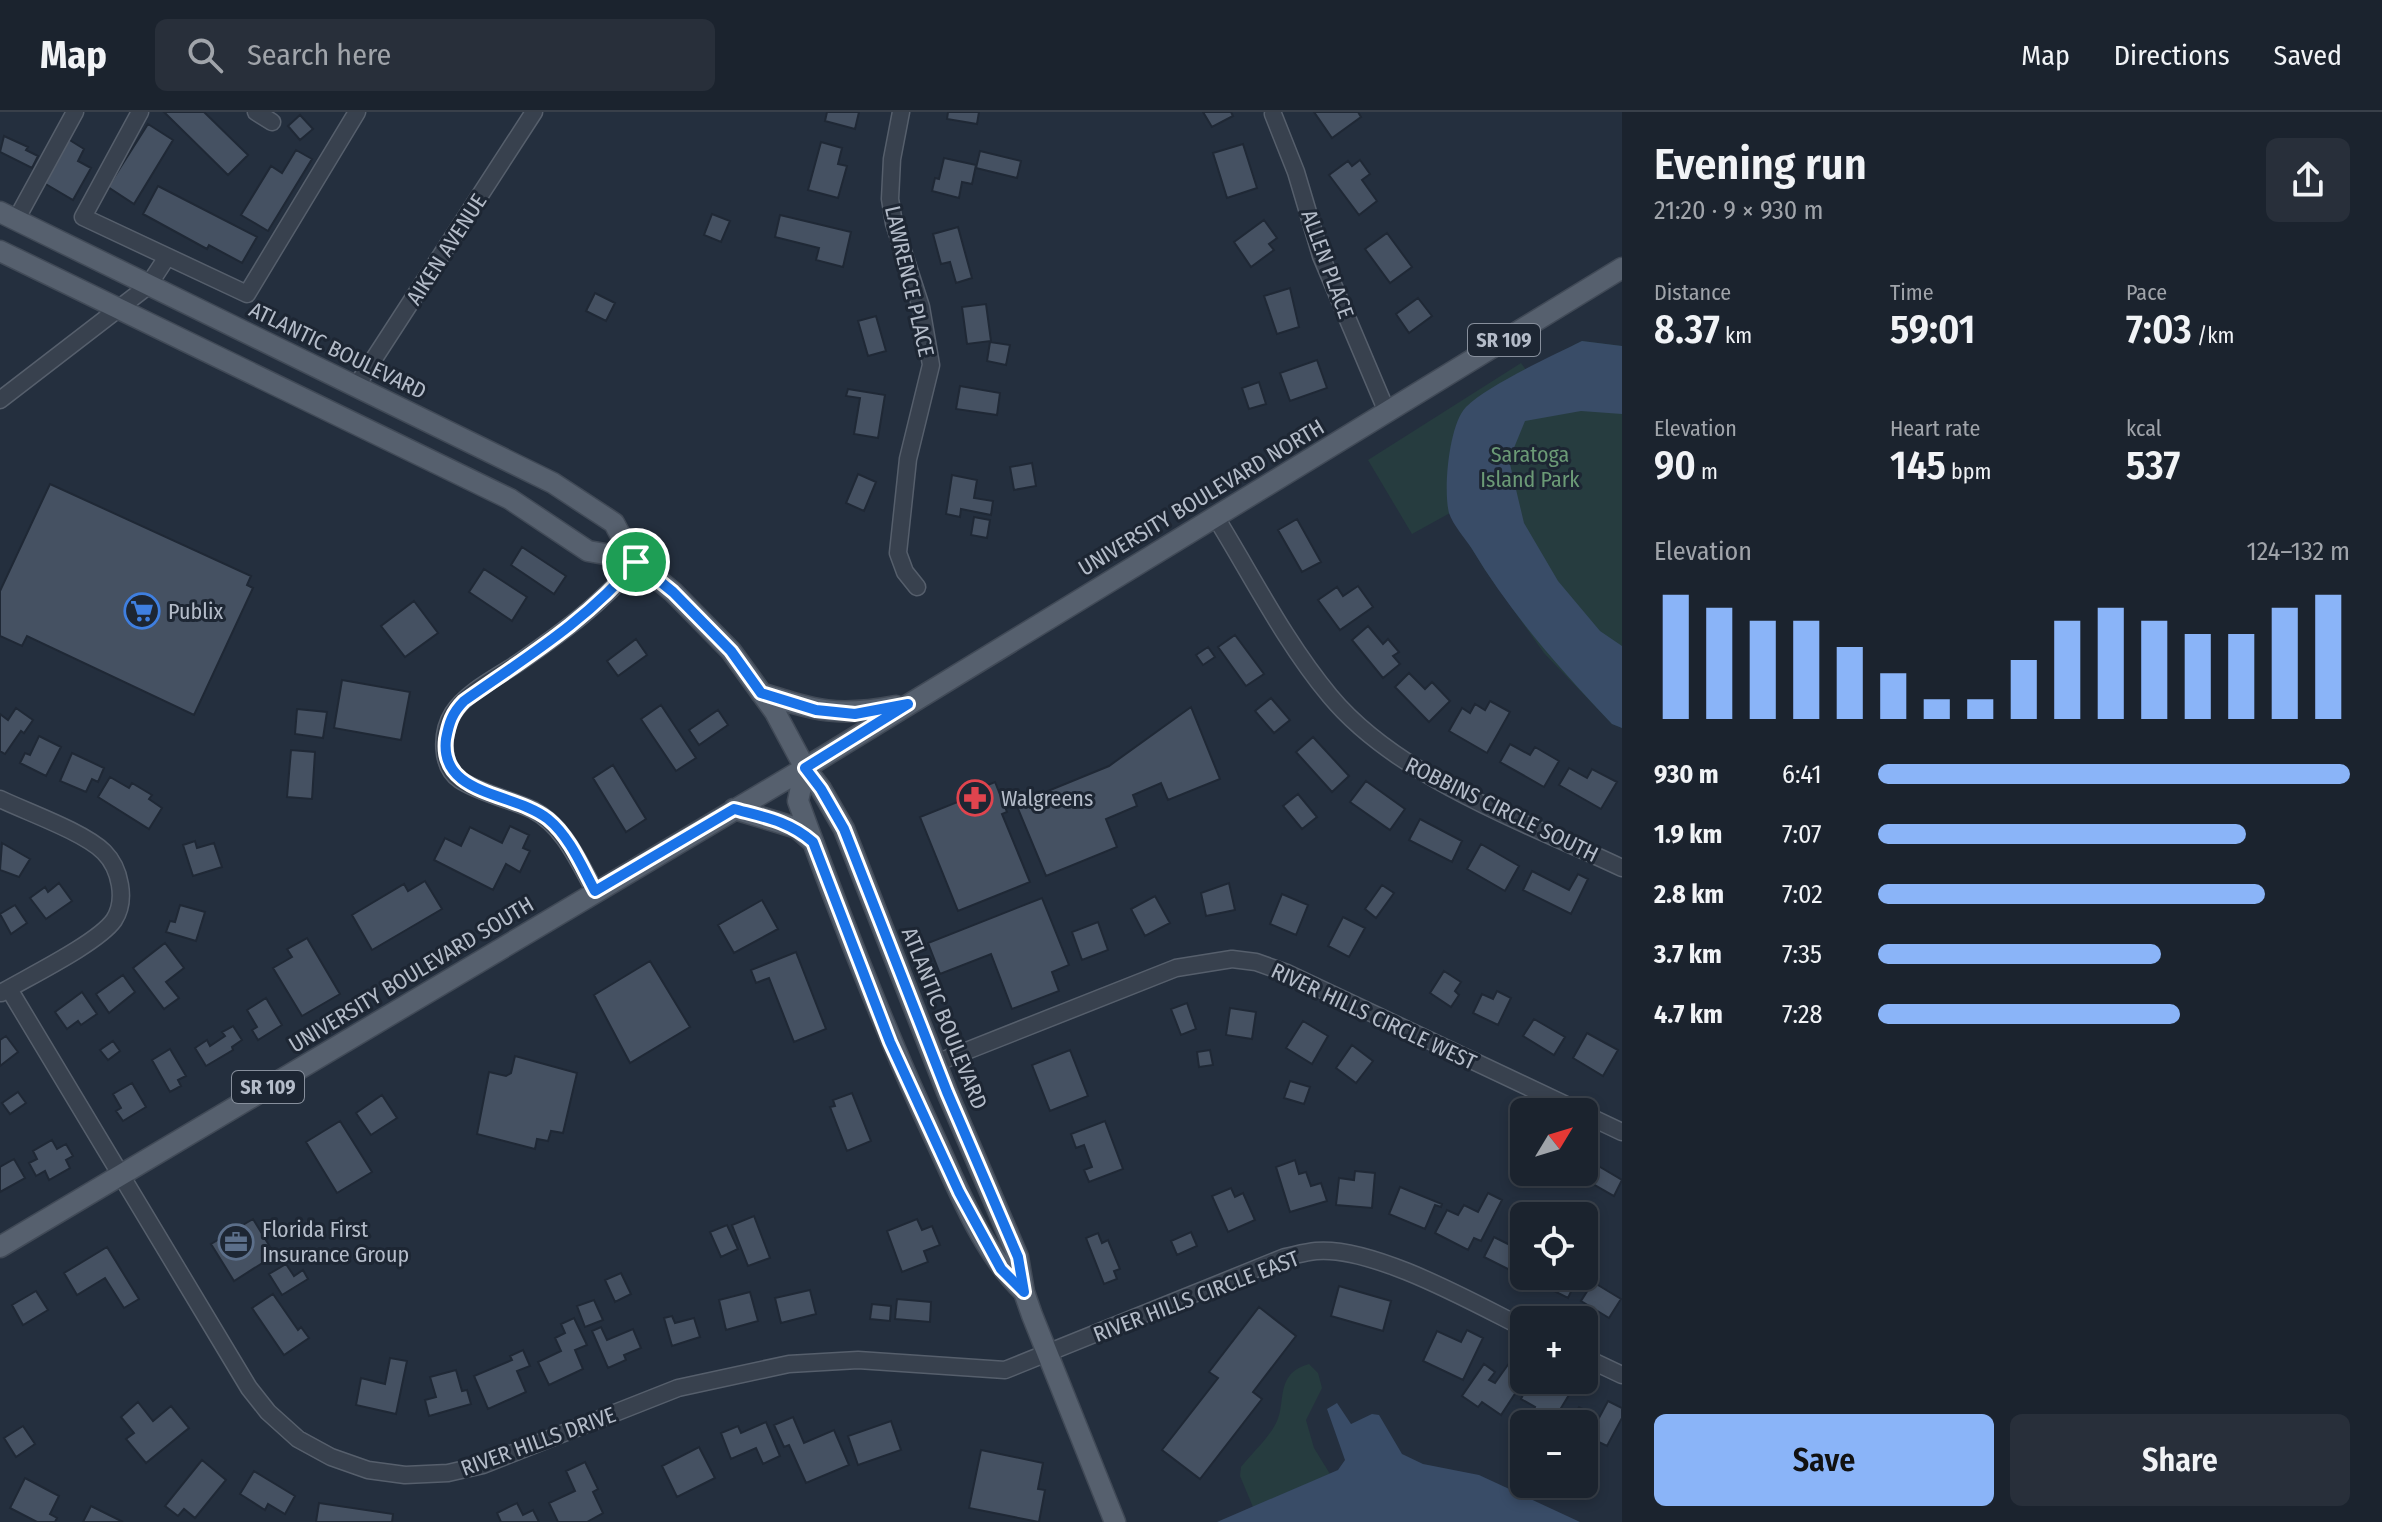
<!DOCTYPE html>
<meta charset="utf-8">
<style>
body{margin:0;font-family:"Fira Sans Condensed",sans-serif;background:#282f3a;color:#f1f3f6;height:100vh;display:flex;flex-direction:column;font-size:30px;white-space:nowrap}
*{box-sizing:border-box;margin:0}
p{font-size:26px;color:#a0a4aa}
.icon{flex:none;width:44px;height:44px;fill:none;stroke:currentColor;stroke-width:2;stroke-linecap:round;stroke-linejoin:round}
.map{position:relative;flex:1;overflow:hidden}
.sheet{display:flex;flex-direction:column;background:#1b232e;width:760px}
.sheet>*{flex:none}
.needle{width:52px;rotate:52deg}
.buttons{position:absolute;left:1510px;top:986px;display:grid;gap:16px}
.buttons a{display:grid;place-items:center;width:88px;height:88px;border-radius:12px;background:#1b232e;box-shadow:0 4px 12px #0003,0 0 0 2px #39404a;font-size:40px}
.pin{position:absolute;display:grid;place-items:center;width:68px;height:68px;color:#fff;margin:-34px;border:4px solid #fff;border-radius:50%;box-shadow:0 2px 8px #0007}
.round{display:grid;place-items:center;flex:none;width:84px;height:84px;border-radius:12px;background:#282f3a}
.headline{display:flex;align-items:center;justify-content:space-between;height:136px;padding:0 32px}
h1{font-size:44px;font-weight:600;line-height:60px}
.metrics{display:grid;grid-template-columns:repeat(3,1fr);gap:12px;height:136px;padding:8px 32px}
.metrics div{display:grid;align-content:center}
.metrics b{font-size:40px;font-weight:600}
.metrics small{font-size:22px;font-weight:400}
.metrics p{font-size:22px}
.chart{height:224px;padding:16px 32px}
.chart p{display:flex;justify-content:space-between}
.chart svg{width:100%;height:144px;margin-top:8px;stroke:#8ab4f8;stroke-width:6}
.primary-button{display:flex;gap:16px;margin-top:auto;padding:16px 32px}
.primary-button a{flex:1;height:92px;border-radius:12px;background:#8ab4f8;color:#111;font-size:32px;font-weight:600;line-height:92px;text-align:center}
.primary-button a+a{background:#282f3a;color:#f1f3f6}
ul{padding:0 32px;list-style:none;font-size:26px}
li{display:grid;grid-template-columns:128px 96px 1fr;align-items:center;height:60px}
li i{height:20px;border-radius:10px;background:#8ab4f8}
header{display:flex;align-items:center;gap:48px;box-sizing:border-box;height:112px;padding:0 40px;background:#1b232e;border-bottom:2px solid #39404a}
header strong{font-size:38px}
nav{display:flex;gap:44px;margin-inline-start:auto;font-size:28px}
.search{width:560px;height:72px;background:#282f3a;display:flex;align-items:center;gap:20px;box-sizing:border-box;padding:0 28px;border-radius:12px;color:#a0a4aa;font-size:30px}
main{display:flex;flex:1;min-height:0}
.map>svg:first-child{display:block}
.green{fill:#263c3f}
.water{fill:#394c67}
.building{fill:#455162;stroke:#1f2835;stroke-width:2}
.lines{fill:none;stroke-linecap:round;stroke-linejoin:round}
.minor-casing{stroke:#565f6c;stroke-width:19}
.major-casing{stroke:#414a57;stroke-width:23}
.minor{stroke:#38414e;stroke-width:16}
.major{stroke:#56606e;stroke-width:20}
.route-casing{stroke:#fff;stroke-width:16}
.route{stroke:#1a73e8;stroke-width:10}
.labels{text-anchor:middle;stroke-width:6;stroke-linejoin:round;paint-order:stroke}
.shield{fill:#1d2633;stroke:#878f9c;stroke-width:2}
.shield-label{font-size:20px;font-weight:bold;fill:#b4bcc9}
.street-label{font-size:22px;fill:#b4bcc9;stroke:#1d2633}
.park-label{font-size:22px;fill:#6b9a76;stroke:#1d2633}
.poi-label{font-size:22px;fill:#b4bcc9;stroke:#1d2633;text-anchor:start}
</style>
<header>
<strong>Map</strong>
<div class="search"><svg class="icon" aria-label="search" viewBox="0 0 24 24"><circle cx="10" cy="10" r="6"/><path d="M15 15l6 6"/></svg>Search here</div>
<nav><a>Map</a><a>Directions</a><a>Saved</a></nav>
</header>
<main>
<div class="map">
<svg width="1622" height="1410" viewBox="0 0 1622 1410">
<rect width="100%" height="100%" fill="#242f3e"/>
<path class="green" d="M1582 229 1622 234V616L1612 612 1544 541 1485 458 1450 401 1412 422 1368 348 1521 251 1526 258Z
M1309 1252 1318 1261 1322 1276 1306 1308 1314 1336 1330 1362 1253 1395 1240 1364 1241 1355C1252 1341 1270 1325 1277 1309 1286 1290 1275 1261 1309 1252Z"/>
<path class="water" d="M1582 229 1622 234V302L1581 299 1525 309 1509 348 1524 411 1558 469 1600 519 1622 534V616L1612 612C1560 557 1511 502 1472 437 1465 426 1453 413 1449 401 1443 378 1449 312 1466 295 1488 273 1552 244 1582 229Z
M1337 1291 1351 1312 1372 1302 1379 1303 1402 1342 1423 1352 1479 1363 1580 1410H1217L1338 1358 1345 1348 1327 1297Z"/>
<path class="building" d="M164 0H204L248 43 228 63Z
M827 0H859L855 17 825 9Z
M948 0H979L977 12 947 7Z
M1203 0H1231L1233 4 1212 15Z
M1314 0H1358L1361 5 1332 26Z
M300 3 313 17 300 28 288 14Z
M148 12 173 28 134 92 108 75Z
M4 24 28 35 26 38 38 44 32 56 0 40Z
M68 27 84 37 78 49 91 56 73 88 44 71Z
M821 30 842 36 838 52 847 54 838 86 808 78Z
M1243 32 1257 76 1227 86 1213 41Z
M296 38 312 47 268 119 241 103 271 54 282 61Z
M980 39 1021 49 1017 66 976 56Z
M944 46 976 53 972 72 962 70 959 86 932 79 935 66 939 67Z
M1360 48 1370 62 1362 68 1377 89 1359 103 1329 63 1348 49 1352 54Z
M158 74 257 125 242 151 209 133 207 137 143 102Z
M712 102 730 109 721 130 704 123Z
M780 103 851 120 843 155 816 148 819 136 775 125Z
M1264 108 1277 126 1269 132 1274 138 1251 155 1234 130Z
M958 115 972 166 956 171 950 150 941 152 933 122Z
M1387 121 1412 155 1390 171 1365 137Z
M1290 176 1299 215 1277 222 1264 184Z
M595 181 615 191 606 209 586 199Z
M1418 186 1432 204 1409 221 1396 202Z
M986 192 991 229 967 232 962 195Z
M876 204 886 239 868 244 858 209Z
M990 230 1010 233 1006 253 987 249Z
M1317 248 1327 276 1290 289 1280 261Z
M1259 270 1266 292 1249 297 1242 276Z
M960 274 1000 281 997 303 956 297Z
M848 277 885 283 878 326 854 322 860 286 846 284Z
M1032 351 1036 374 1014 378 1010 355Z
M858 362 876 370 864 399 846 391Z
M952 363 977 368 974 386 993 389 991 403 961 397 960 405 946 402Z
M50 372 251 464 247 473 253 476 194 603 27 524 22 534 0 524V479Z
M974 405 990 408 987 426 971 423Z
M1297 407 1321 450 1302 460 1278 418Z
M522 435 566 464 554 482 511 453Z
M484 457 527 485 512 509 469 480Z
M1358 474 1373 495 1340 518 1318 488 1337 475 1343 484Z
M414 489 438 521 405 545 381 514Z
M1368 514 1383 532 1388 527 1399 540 1393 544 1400 552 1383 566 1352 528Z
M1235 523 1264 562 1246 574 1218 535Z
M636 527 647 543 618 564 607 549Z
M1208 535 1215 545 1203 553 1196 543Z
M1409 561 1425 577 1432 570 1450 589 1429 610 1395 575Z
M342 568 410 580 401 628 334 616Z
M1271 586 1290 608 1274 621 1255 599Z
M1490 589 1510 600 1487 641 1449 619 1462 596 1470 601 1475 592 1485 598Z
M661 593 696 646 676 659 641 607Z
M1191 595 1220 667 1168 688 1161 671 1133 683 1137 694 1106 707 1117 735 1046 764 1016 692 1109 654Z
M16 596 33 608 24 621 21 619 5 642 0 639V602L8 608Z
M297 597 327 600 323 626 295 622Z
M718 598 728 613 699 633 689 618Z
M39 624 61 635 46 664 20 651 25 641 30 643Z
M1313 625 1349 664 1332 680 1296 640Z
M1510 632 1530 643 1535 635 1559 649 1544 675 1500 650Z
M291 638 315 640 312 687 287 685Z
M72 641 104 656 98 670 92 667 86 680 60 669Z
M613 653 646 707 626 720 593 666Z
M1569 656 1587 666 1592 657 1617 670 1601 697 1559 673Z
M110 665 129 676 132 671 152 683 149 687 162 696 149 717 98 685Z
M1366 669 1405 697 1390 718 1350 690Z
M995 670 1007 700 1002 702 1030 770 958 799 920 705 965 687 963 683Z
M1298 682 1317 705 1302 717 1283 694Z
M1420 707 1462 729 1452 750 1409 728Z
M510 714 529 723 523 736 530 739 520 760 506 752 493 778 434 748 445 726 461 734 470 715 502 731Z
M195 729 197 736 214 731 222 755 193 764 183 733Z
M2 731 30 747 19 765 0 758Z
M1481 732 1519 754 1505 779 1467 757Z
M1532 759 1569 778 1578 762 1588 767 1571 802 1523 778Z
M425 769 442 797 372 838 352 803 404 772 408 779Z
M59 771 72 789 46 807 30 786 45 775 48 780Z
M1229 771 1235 798 1206 804 1201 781Z
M1382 773 1394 781 1376 806 1365 797Z
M1282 782 1308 793 1296 823 1270 812Z
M1155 784 1170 811 1145 824 1131 797Z
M1042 786 1069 853 1052 860 1059 879 1012 897 991 842 940 862 928 831Z
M762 788 778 817 734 841 718 813Z
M15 793 27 811 11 822 0 802Z
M180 793 205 800 196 829 166 820 170 809 175 810Z
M1343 805 1365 816 1349 845 1328 834Z
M1098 810 1108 838 1082 848 1072 820Z
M307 826 340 882 302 904 273 856 292 845 287 837Z
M165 831 184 856 166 870 179 886 164 897 133 856Z
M796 840 826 917 794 930 769 866 756 871 751 858Z
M650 849 690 915 630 951 594 883Z
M1444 859 1461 870 1455 879 1459 883 1451 895 1430 881Z
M123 863 135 880 109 901 96 882Z
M1497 879 1511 886 1498 913 1473 901 1482 882 1493 887Z
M82 880 97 902 81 913 78 909 67 917 55 900Z
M266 886 282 913 258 928 252 918 257 915 247 898Z
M1187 891 1196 917 1181 923 1171 897Z
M1230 896 1256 900 1252 927 1226 923Z
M1534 907 1565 925 1554 943 1523 924Z
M1303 909 1328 924 1312 952 1286 936Z
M233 914 242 928 232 935 233 938 206 954 195 936 207 928 210 934 225 924 222 920Z
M1587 921 1618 938 1603 964 1573 946Z
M6 924 18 940 0 954V928Z
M113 929 120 939 108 948 100 938Z
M1352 933 1373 949 1356 971 1336 956Z
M170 937 186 964 178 968 181 974 170 980 152 948Z
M1070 938 1088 984 1050 999 1032 953Z
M1210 938 1213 953 1199 955 1197 940Z
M515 944 577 961 563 1021 551 1019 548 1029 537 1027 535 1037 477 1022 489 960 506 964 511 961Z
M1290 969 1310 975 1304 992 1284 986Z
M132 971 146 995 123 1009 116 999 121 996 113 982Z
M18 980 26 991 10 1002 2 991Z
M852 981 871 1029 847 1039 830 995 835 994 833 988Z
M382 983 397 1006 371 1023 356 1001Z
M340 1009 372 1060 337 1081 306 1030Z
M1105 1009 1123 1057 1089 1070 1084 1058 1092 1055 1084 1033 1076 1036 1071 1022Z
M52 1028 57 1037 66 1032 73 1044 66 1048 70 1056 49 1068 45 1059 36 1064 29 1051 37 1047 33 1039Z
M14 1047 25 1066 0 1080V1055Z
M1295 1048 1299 1062 1306 1060 1311 1074 1321 1071 1327 1089 1290 1100 1276 1055Z
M1595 1052 1622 1068 1614 1084 1586 1068Z
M1355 1059 1375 1061 1372 1096 1336 1093 1339 1066 1354 1068Z
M1400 1075 1442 1092 1441 1095 1435 1093 1425 1117 1389 1102Z
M1231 1076 1235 1085 1243 1081 1255 1108 1228 1120 1212 1084Z
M1488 1081 1502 1088 1481 1129 1474 1126 1468 1138 1435 1121 1447 1098 1458 1103 1464 1093 1478 1100Z
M754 1104 770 1146 748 1154 732 1113Z
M253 1107 275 1143 234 1169 211 1132Z
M917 1107 922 1118 932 1114 940 1133 924 1139 928 1150 902 1160 887 1119Z
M727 1113 738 1137 721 1145 710 1120Z
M1191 1120 1197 1134 1177 1143 1171 1129Z
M1098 1121 1102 1131 1108 1128 1120 1157 1114 1159 1117 1167 1104 1172 1086 1126Z
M1494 1125 1524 1140 1518 1162 1484 1145Z
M107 1135 139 1187 124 1196 105 1166 77 1183 64 1161Z
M286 1152 294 1164 303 1158 308 1167 282 1183 269 1162Z
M621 1161 631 1182 615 1190 605 1168Z
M1534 1164H1572L1577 1167 1568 1186 1532 1168Z
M1593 1170 1621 1187 1609 1206 1581 1189Z
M1339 1174 1391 1189 1383 1219 1331 1204Z
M810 1178 816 1202 781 1211 775 1186Z
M36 1179 48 1198 23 1213 12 1193Z
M750 1180 758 1209 726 1218 719 1188Z
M273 1182 298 1218 301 1215 309 1226 284 1243 252 1196Z
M897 1187 931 1190 930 1210 895 1207Z
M594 1188 603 1208 585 1215 577 1194Z
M872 1192 891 1194 890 1209 870 1207Z
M1259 1195 1296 1224 1253 1280 1262 1287 1200 1367 1162 1338 1218 1266 1209 1260Z
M672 1204 675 1211 694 1206 700 1225 672 1234 664 1206Z
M574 1206 587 1233 575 1238 583 1257 549 1273 538 1250 561 1239 555 1226 565 1221 561 1212Z
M601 1215 607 1228 633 1217 641 1236 624 1243 626 1248 608 1256 592 1219Z
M1467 1218 1483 1226 1463 1268 1423 1249 1437 1219 1461 1230Z
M523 1238 530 1254 517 1259 526 1280 488 1297 474 1264 512 1248 510 1244Z
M390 1246 407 1249 396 1302 356 1293 361 1266 385 1272Z
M1512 1247 1524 1255V1268L1501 1303 1482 1290 1478 1295 1462 1284 1484 1252 1495 1260 1489 1268 1495 1271Z
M456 1258 462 1279 467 1278 471 1292 429 1304 425 1288 436 1285 430 1265Z
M1530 1268H1578L1552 1311 1532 1301 1535 1295 1521 1287Z
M1608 1289 1622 1296V1306L1607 1334 1599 1330 1596 1336 1584 1330V1312H1570L1579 1295 1599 1306Z
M138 1290 153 1309 171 1294 189 1316 146 1351 126 1327 134 1321 121 1305Z
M793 1305 804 1331 834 1318 849 1353 806 1371 789 1333 784 1335 774 1313Z
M891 1309 901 1338 858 1353 848 1324Z
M766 1310 780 1344 763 1352 756 1336 731 1347 721 1321 738 1314 741 1321Z
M23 1314 35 1332 16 1345 4 1326Z
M699 1335 715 1366 677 1385 662 1354Z
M981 1338 1043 1351 1038 1377 1045 1378 1039 1410 969 1396Z
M202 1348 226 1368 195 1406 184 1397 178 1404 165 1394Z
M585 1350 598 1377 593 1380 603 1401 587 1410H558L549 1391 575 1379 566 1359Z
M254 1359 295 1384 285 1402 268 1392 265 1398 240 1382Z
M25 1366 59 1384 50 1402 57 1406 55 1410H37L10 1396Z
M319 1391 393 1402 392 1410H316Z
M517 1391 523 1403 533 1398 539 1410H501L497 1401Z
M91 1394 123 1410H83Z"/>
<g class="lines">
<defs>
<path id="minor" d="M140 0 83 105 247 182 357 0
M256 0 272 10
M901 0 892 47 890 87 894 111 921 195 931 253 908 347 898 441 905 460 917 475
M1273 2 1296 60 1321 144 1387 300
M16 108 75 0
M357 273 534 0
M0 288 148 174 167 145
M1215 404C1252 464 1285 530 1330 584 1398 666 1527 711 1622 756
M0 687C27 700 84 720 104 740 120 756 127 788 114 808 98 831 28 865 1 881
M595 779C579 751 564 714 533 698 510 687 482 682 460 668 440 654 441 620 453 601 467 579 500 564 521 549 564 519 603 491 636 450
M9 877 249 1276 268 1300 298 1327 331 1345 368 1358 405 1363 448 1361 483 1353 678 1276 789 1252 858 1248 1005 1258 1285 1145C1295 1143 1306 1140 1316 1139 1373 1134 1472 1190 1524 1216
M936 951 1176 856 1232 847 1256 850 1287 861 1581 1000
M1584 1002 1622 1020
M1584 1245 1622 1263"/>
<path id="major" d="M0 100 553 371 614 411 633 447 673 480 731 539 775 600 805 656 821 677 844 717 947 980 1018 1145 1024 1180 1032 1203 1115 1410
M0 139 510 387 588 439 633 447
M761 581C817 599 837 605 896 594
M805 656 798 689C840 804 884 918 936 1029 960 1081 982 1139 1024 1180
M734 697 797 716 813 730
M0 1135 805 656 1622 156"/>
</defs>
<use href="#minor" class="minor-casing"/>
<use href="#major" class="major-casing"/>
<use href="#minor" class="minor"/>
<use href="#major" class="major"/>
</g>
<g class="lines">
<defs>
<path id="route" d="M636 450 673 480 731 539 761 581 816 598 855 602 908 592 805 656 821 677 844 717 947 980 1018 1145 1024 1180 1001 1157 959 1080 890 930 813 730C789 709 764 705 734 697L595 779C582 755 570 725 548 707 514 680 439 684 446 627 449 611 452 601 464 589 525 546 588 508 636 450Z"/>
</defs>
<use href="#route" class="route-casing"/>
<use href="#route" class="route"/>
</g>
<defs>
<symbol id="supermarket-ring" viewBox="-11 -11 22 22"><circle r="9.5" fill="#1d2633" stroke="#3f7fe0" stroke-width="1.5"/><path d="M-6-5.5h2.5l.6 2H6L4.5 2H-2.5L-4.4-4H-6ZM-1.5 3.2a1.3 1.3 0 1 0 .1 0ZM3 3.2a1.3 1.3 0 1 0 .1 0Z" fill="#3f7fe0"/></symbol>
<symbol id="pharmacy-ring" viewBox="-11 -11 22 22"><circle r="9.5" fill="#1d2633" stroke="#e0444e" stroke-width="1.5"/><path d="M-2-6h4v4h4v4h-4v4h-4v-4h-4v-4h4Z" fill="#e0444e"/></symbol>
<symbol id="office-ring" viewBox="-11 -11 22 22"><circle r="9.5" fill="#1d2633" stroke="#5c6f8a" stroke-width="1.5"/><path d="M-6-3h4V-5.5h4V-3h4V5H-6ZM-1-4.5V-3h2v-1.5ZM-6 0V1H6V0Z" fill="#5c6f8a"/></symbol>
</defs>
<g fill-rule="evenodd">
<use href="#supermarket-ring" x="122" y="479" width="40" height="40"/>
<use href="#pharmacy-ring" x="955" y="666" width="40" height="40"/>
<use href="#office-ring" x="216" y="1110" width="40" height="40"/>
</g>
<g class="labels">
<g class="shield">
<rect x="1468" y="212" width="72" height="32" rx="6"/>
<rect x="232" y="959" width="72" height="32" rx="6"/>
</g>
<g class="shield-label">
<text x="1504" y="235">SR 109</text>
<text x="268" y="982">SR 109</text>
</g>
<g class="street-label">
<text transform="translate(446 137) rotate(-57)" y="8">AIKEN AVENUE</text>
<text transform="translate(1328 152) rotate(70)" y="8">ALLEN PLACE</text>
<text transform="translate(910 169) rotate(77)" y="8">LAWRENCE PLACE</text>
<text transform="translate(338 238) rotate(26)" y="8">ATLANTIC BOULEVARD</text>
<text transform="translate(1201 385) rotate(-31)" y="8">UNIVERSITY BOULEVARD NORTH</text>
<text transform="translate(1502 697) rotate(26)" y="8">ROBBINS CIRCLE SOUTH</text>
<text transform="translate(411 862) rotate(-31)" y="8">UNIVERSITY BOULEVARD SOUTH</text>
<text transform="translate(1374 904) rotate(25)" y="8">RIVER HILLS CIRCLE WEST</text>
<text transform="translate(945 906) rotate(68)" y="8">ATLANTIC BOULEVARD</text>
<text transform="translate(1196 1184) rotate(-21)" y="8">RIVER HILLS CIRCLE EAST</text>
<text transform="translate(538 1329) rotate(-20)" y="8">RIVER HILLS DRIVE</text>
</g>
<g class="park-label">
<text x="1530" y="350">Saratoga<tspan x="1530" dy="25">Island Park</tspan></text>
</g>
<g class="poi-label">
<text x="168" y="507">Publix</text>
<text x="1001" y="694">Walgreens</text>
<text x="262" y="1125">Florida First<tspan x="262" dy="25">Insurance Group</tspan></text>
</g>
</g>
</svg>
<div class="buttons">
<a><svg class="needle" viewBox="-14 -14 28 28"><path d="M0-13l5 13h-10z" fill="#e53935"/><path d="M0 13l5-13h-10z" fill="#a0a4aa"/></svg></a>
<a><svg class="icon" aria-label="locate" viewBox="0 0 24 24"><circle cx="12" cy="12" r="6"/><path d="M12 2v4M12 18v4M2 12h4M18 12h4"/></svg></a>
<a>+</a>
<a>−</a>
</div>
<div class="pin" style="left:636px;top:450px;background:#1e9e55"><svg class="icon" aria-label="arrive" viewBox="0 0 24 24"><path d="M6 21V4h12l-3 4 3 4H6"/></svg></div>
</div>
<section class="sheet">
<div class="headline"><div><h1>Evening run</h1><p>21:20 · 9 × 930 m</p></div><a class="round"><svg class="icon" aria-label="share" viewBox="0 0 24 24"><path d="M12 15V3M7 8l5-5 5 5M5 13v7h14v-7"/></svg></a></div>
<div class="metrics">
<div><p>Distance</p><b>8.37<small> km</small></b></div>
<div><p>Time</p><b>59:01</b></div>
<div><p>Pace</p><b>7:03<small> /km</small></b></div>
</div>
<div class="metrics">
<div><p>Elevation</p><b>90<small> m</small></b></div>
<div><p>Heart rate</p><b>145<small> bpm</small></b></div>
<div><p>kcal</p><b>537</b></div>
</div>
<div class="chart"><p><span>Elevation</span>124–132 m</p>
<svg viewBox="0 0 160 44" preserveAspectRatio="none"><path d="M5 44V6M15 44V10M25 44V14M35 44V14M45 44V22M55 44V30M65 44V38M75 44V38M85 44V26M95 44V14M105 44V10M115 44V14M125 44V18M135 44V18M145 44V10M155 44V6"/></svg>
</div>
<ul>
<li><b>930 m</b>6:41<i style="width:100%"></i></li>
<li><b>1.9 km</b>7:07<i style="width:78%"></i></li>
<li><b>2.8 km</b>7:02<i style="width:82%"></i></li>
<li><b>3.7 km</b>7:35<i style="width:60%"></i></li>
<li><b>4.7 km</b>7:28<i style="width:64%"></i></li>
</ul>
<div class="primary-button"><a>Save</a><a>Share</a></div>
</section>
</main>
